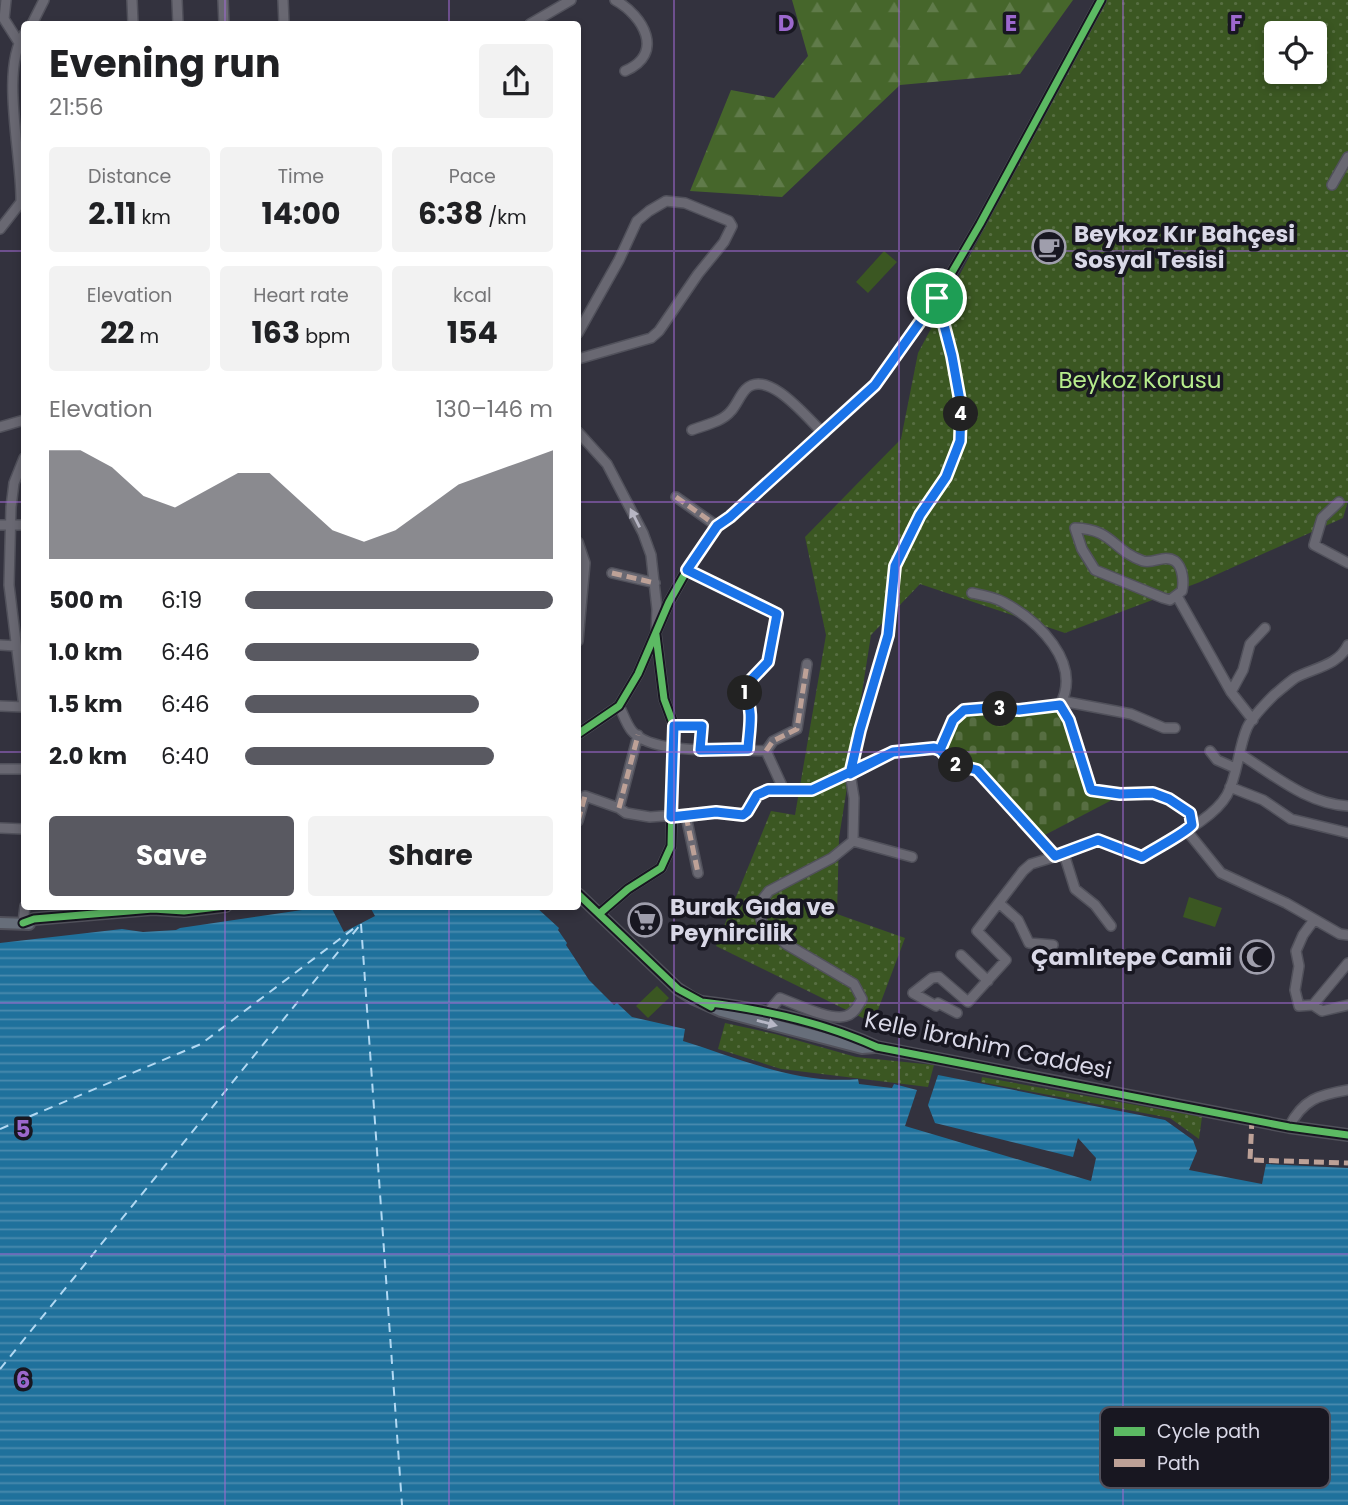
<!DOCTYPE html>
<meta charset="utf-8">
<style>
body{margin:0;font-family:Poppins,sans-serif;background:#f2f2f2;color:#202124;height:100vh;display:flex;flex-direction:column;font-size:26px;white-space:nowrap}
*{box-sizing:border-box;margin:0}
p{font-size:23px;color:#757577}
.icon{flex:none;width:38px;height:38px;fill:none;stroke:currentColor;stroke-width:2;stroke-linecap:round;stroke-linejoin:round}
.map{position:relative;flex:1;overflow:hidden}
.side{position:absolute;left:21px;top:21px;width:560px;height:889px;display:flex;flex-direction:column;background:#fff;border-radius:7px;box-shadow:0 4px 10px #0003}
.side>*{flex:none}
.buttons{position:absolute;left:1264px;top:21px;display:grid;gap:14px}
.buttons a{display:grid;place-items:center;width:63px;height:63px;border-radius:7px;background:#fff;box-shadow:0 4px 10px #0003;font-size:35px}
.pin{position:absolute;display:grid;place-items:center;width:60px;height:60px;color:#fff;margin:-30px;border:4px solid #fff;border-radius:50%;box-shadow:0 2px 7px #0007}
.km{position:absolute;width:35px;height:35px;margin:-18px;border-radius:50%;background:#222;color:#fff;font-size:19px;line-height:35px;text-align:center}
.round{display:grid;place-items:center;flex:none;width:74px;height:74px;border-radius:7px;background:#f2f2f2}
.overview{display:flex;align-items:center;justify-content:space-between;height:119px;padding:0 28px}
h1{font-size:38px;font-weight:700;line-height:52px}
.figures{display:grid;grid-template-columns:repeat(3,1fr);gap:10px;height:119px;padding:7px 28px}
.figures div{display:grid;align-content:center;border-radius:7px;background:#f2f2f2;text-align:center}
.figures b{font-size:30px;font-weight:700}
.figures small{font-size:19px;font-weight:400}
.figures p{font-size:19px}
.chart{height:196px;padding:14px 28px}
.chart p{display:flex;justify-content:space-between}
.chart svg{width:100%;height:126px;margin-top:7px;fill:#595961;opacity:.7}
.primary-button{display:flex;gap:14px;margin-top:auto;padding:14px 28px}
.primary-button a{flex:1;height:80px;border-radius:7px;background:#595961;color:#fff;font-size:28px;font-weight:700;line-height:80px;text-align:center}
.primary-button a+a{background:#f2f2f2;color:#202124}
ul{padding:0 28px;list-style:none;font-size:23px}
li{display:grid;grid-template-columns:112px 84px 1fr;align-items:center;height:52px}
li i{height:18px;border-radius:9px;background:#595961}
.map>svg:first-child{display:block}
.grass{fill:#3b5722}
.forest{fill:url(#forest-firs)}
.cemetery{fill:url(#cemetery-stones)}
.park{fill:url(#park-dots);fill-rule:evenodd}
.water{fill:url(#water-rules)}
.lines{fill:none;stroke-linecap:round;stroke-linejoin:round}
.ferry{stroke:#b2d9f3;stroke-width:2;stroke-dasharray:9 7;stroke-linecap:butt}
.minor-casing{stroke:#51515b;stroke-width:12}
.major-casing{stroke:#51515b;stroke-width:14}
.minor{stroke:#696872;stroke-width:9}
.major{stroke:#676e7a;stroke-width:10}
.quiet{stroke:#bda197;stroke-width:5;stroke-dasharray:10 5;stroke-linecap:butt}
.cycleway-casing{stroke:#181721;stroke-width:11}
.cycleway{stroke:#5cba63;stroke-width:7}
.oneway{fill:#b7b6c4}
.oneway2{fill:#b7b8c6}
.route-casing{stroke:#fff;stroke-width:14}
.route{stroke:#1a73e8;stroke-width:9}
.grid{fill:none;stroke:#9c68cd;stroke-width:2;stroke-opacity:0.55}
.labels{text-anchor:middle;stroke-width:7;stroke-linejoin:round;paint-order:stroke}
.poi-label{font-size:23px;font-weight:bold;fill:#d9d8e7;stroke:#181721;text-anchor:start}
.park-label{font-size:23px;fill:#b7ed8c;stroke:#181721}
.street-label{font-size:23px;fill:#d9d8e7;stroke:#181721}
.key{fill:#181721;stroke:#52515c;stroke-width:2}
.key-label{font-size:19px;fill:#d9d8e7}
.grid-label{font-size:23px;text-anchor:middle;font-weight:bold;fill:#9c68cd;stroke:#181721;stroke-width:7;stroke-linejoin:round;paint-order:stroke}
</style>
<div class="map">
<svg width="1348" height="1505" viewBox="0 0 1348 1505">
<defs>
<pattern id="forest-firs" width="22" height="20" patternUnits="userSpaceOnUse" patternTransform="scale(1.75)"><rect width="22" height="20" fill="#46662b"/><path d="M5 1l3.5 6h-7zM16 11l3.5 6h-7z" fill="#607b4a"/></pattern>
<pattern id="cemetery-stones" width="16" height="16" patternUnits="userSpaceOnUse" patternTransform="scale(1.75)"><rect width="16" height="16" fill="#3b5722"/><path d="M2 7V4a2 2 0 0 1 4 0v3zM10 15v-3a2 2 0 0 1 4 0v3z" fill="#576e42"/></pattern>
<pattern id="park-dots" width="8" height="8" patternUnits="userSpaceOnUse" patternTransform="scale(1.75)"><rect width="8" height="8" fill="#3b5722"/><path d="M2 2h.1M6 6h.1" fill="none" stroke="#576e42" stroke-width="1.8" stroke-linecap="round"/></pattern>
<pattern id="water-rules" width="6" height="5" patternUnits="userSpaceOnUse" patternTransform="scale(1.75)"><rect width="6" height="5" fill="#1f719c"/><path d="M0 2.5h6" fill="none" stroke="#4a8bae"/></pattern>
</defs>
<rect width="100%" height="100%" fill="#33323e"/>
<path class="grass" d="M884 251 897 262 868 293 856 282Z
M1189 897 1222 908 1215 927 1183 917Z
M657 986 669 998 648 1018 636 1006Z"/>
<path class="forest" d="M792 0H1073L1020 74 900 85 782 197 690 191 731 90 774 98 808 56Z"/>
<path class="cemetery" d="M1059 706 1067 720 1090 791 1116 796 1110 801 1041 837 977 768 954 763 942 749 953 720 964 711Z"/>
<path class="park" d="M1106 0H1348V501L1343 518 1200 582 1065 633 920 584 871 635 839 838 837 914 905 938 873 1023 716 946 771 811 795 815 826 635 805 537 901 439 918 353ZM1276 33H1314V72H1276Z
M725 1023 775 1034 856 1057 934 1065 928 1087 781 1069 718 1049Z
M982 1077 1202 1117 1199 1139 1170 1118 981 1082Z"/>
<path class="water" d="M309 907H331L344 932 375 916 370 907H536L559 928 558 930 567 943 566 945 589 980 614 1005 617 1003 632 1017 685 1029 683 1041C738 1058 799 1085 858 1079L859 1084 892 1088 894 1084 917 1090 905 1126 1091 1181 1096 1158 1078 1138 1073 1157 935 1123 928 1105 938 1075 1165 1120 1193 1140 1197 1151 1189 1170 1262 1184 1266 1164 1348 1168V1505H0V943L122 929 143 932 176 930 180 928 309 909Z"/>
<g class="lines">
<path class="ferry" d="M361 924 402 1505
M0 1129 201 1044 357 926
M0 1369 360 925"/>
<defs>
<path id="minor" d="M6 0 4 19 18 41
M132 0 133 24
M177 0 178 24
M223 0 224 24
M283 0 284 24
M615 0C644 16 665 54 625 71
M32 24 44 0
M530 24 571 0
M1332 185 1348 157
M0 229 21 202C22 156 0 70 24 34
M578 333 619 260 637 221 649 211 666 201 685 203 729 221 732 226 724 242 698 274 659 331 651 338 578 359
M0 427 24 420
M692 430C705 425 722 422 731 411 737 404 740 395 746 389 768 368 808 419 824 434
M578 432 607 464 643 533 651 555 657 609 656 634 664 699 674 726 671 846 661 868 628 889 599 914
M676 497 717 526
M1339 502 1322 518 1314 545 1348 563
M0 525H24
M1075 528C1113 529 1113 551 1143 561 1154 564 1164 554 1175 561 1183 567 1184 582 1182 591L1170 600 1163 598 1095 570 1082 549Z
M578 542 585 563 578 641
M687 570 777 614 768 662 748 683 745 694C754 712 749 730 748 749
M612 573 655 583
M972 593C982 595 994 597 1003 602 1037 620 1083 662 1060 705
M1177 596 1231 692 1253 720
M0 645 16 646
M1231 692 1243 670 1250 644 1265 628
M1062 701 1131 714 1164 728H1175
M1060 705 1069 720 1091 790 1120 794 1153 793 1169 798 1190 813 1192 825
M0 706 24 707 9 585 11 507 14 483 24 458
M619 706C623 713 626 724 632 731 653 757 735 748 766 751L783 788
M674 726H702L700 750
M578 734 619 706 638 674 669 602 687 570 717 526 730 517 875 385 908 340 937 298 980 224 1101 0
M940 750 953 720 964 710 989 708 1019 710 1060 705
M766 751 773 741 797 729 807 664
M1210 751 1217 760 1235 768
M1240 754C1274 775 1307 804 1348 806
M0 769H24
M1230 787 1263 800 1291 819 1348 833
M619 808 638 735
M686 816 698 873
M578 821 585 796 619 808 626 813 650 817 715 812 743 815 747 812 757 795 768 790H812L893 752 934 748 940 750 953 764 977 770 1055 856
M0 828 24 829
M1187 831 1221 873 1286 903 1340 934 1348 935
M853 841 854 798 850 773 860 730 888 635 895 566 920 515 946 477 960 441 961 406 952 356 937 298
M853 841 912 857
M1064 854 1075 889 1095 905 1111 926
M999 903 1018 920 1029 943 1053 945
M1314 920 1303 935 1296 951 1299 966 1295 990 1299 1006 1313 1005 1322 1011 1348 1005
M23 923 25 906
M961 955 988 981
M1313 1005 1348 963
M769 1011 780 998C796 1004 830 1021 846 1016 854 1014 858 1006 862 999L854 984 786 944 762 923 759 912 762 900 769 891 832 858 853 841
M957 1013 938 1003 936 1006 913 993 932 978 939 977 968 1002 1006 960 977 931 1023 871 1031 864 1064 854 1098 840 1142 857C1168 840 1212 821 1227 795 1238 774 1238 749 1247 728 1252 717 1266 703 1274 695 1280 690 1288 683 1295 678 1313 668 1338 666 1348 645
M1289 1127C1303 1099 1319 1095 1348 1090"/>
<path id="major" d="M578 894 678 989 692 998 721 1011 862 1048 875 1047
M0 923 29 924
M23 923 34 919 153 909 184 911 226 906
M702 1002C762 1009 822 1022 877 1047L1289 1127 1348 1135"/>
</defs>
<use href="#minor" class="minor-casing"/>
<use href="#major" class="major-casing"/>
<use href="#minor" class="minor"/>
<use href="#major" class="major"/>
<path class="quiet" d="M676 497 717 526
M612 573 655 583
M674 726H702L700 750
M766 751 773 741 797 729 807 664
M619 808 638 735
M686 816 698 873
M578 821 585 796
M1252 1119 1250 1160 1348 1163"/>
<defs>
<path id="cycleway" d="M578 734 619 706 638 674 669 602 687 570 717 526 730 517 875 385 908 340 937 298 980 224 1101 0
M578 894 678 989 711 1007
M599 914 628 889 661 868 671 846 674 726 664 699 656 635
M23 923 34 919 153 909 184 911 226 906
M702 1002C762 1009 822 1022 877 1047L1289 1127 1348 1135"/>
</defs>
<use href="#cycleway" class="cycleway-casing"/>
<use href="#cycleway" class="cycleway"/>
</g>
<defs><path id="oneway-solid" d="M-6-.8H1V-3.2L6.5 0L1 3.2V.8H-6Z" transform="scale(1.75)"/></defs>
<use class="oneway" href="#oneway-solid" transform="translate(635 518) rotate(-117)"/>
<use class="oneway2" href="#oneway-solid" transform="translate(767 1023) rotate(15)"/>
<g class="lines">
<defs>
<path id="route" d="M937 298 875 385 730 517 717 526 687 570 777 614 768 662 748 683 745 694C754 711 749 730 748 749L700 750 702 726H674L671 817 716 812 743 815 747 812 757 795 768 790H812L893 752 934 748 940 750 953 764 977 770 1055 856 1098 840 1142 857C1154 849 1184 834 1192 825L1190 813 1169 799 1153 793 1120 794 1091 790 1069 720 1060 705 1019 710 989 708 964 710 953 720 940 750 934 748 893 752 850 774 860 730 888 635 895 566 920 515 946 477 960 441 961 406 952 356 937 298"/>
</defs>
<use href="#route" class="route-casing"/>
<use href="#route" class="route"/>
</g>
<path class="grid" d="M225 0V24M449 0V24M674 0V1505M899 0V1505M1123 0V1505M0 251H24M578 251H1348M0 502H24M578 502H1348M0 752H24M578 752H1348M225 906V1505M449 906V1505M0 1003H1348M0 1254H1348"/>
<defs>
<symbol id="cafe-ring" viewBox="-11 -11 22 22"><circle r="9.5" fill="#181721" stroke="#9f9eac" stroke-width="1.5"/><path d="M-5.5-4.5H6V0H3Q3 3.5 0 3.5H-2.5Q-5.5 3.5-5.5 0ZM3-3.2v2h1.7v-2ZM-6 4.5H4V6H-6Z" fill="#9f9eac"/></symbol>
<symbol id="supermarket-ring" viewBox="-11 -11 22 22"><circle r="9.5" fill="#181721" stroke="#9f9eac" stroke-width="1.5"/><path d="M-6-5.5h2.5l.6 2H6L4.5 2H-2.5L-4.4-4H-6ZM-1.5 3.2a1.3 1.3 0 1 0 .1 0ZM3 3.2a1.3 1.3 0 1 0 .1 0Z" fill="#9f9eac"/></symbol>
<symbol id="mosque-ring" viewBox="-11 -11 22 22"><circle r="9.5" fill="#181721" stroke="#9f9eac" stroke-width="1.5"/><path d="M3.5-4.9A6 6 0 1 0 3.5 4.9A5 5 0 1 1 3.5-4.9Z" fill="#9f9eac"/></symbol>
</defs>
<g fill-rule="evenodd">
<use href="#cafe-ring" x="1030" y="228" width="38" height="38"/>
<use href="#supermarket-ring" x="626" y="901" width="38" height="38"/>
<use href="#mosque-ring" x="1238" y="938" width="38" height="38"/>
</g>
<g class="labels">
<g class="poi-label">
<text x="1074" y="242">Beykoz Kır Bahçesi<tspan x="1074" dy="26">Sosyal Tesisi</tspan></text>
<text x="670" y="915">Burak Gıda ve<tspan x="670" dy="26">Peynircilik</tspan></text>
<text x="1232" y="965" text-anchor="end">Çamlıtepe Camii</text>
</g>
<g class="park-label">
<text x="1140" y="388">Beykoz Korusu</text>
</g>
<g class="street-label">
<text transform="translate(988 1045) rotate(12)" y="8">Kelle İbrahim Caddesi</text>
</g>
</g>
<rect x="1100" y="1407" width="230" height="81" rx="10" class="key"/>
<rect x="1114" y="1427" width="31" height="9" fill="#5cba63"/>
<rect x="1114" y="1459" width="31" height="8" fill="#bda197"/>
<g class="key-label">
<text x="1157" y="1438">Cycle path</text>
<text x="1157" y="1470">Path</text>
</g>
<g class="grid-label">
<text x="786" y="31">D</text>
<text x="1011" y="31">E</text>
<text x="1236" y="31">F</text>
<text x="23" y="1137">5</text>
<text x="23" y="1388">6</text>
</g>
</svg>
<div class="buttons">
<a><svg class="icon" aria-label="locate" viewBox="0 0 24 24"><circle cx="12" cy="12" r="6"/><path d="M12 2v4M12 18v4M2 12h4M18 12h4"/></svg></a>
</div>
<div class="pin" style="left:937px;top:298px;background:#1e9e55"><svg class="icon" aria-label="arrive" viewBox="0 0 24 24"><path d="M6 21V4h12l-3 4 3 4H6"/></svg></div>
<b class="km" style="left:745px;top:693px">1</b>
<b class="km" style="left:956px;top:765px">2</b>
<b class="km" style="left:1000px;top:709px">3</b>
<b class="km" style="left:961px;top:414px">4</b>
<section class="side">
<div class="overview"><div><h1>Evening run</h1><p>21:56</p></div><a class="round"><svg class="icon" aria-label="share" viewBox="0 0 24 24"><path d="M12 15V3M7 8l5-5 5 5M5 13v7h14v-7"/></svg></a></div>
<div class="figures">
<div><p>Distance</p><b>2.11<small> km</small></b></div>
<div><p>Time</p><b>14:00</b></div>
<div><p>Pace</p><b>6:38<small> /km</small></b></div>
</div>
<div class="figures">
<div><p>Elevation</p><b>22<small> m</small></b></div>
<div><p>Heart rate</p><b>163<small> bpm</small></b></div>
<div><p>kcal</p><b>154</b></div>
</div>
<div class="chart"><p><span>Elevation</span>130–146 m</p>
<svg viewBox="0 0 160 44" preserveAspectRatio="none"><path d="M0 44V6L10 6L20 12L30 22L40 26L50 20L60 14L70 14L80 24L90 34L100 38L110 34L120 26L130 18L140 14L150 10L160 6V44z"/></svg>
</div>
<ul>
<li><b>500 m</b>6:19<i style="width:100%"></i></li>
<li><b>1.0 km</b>6:46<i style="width:76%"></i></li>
<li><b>1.5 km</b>6:46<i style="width:76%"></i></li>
<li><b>2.0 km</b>6:40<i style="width:81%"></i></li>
</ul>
<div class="primary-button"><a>Save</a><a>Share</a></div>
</section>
</div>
